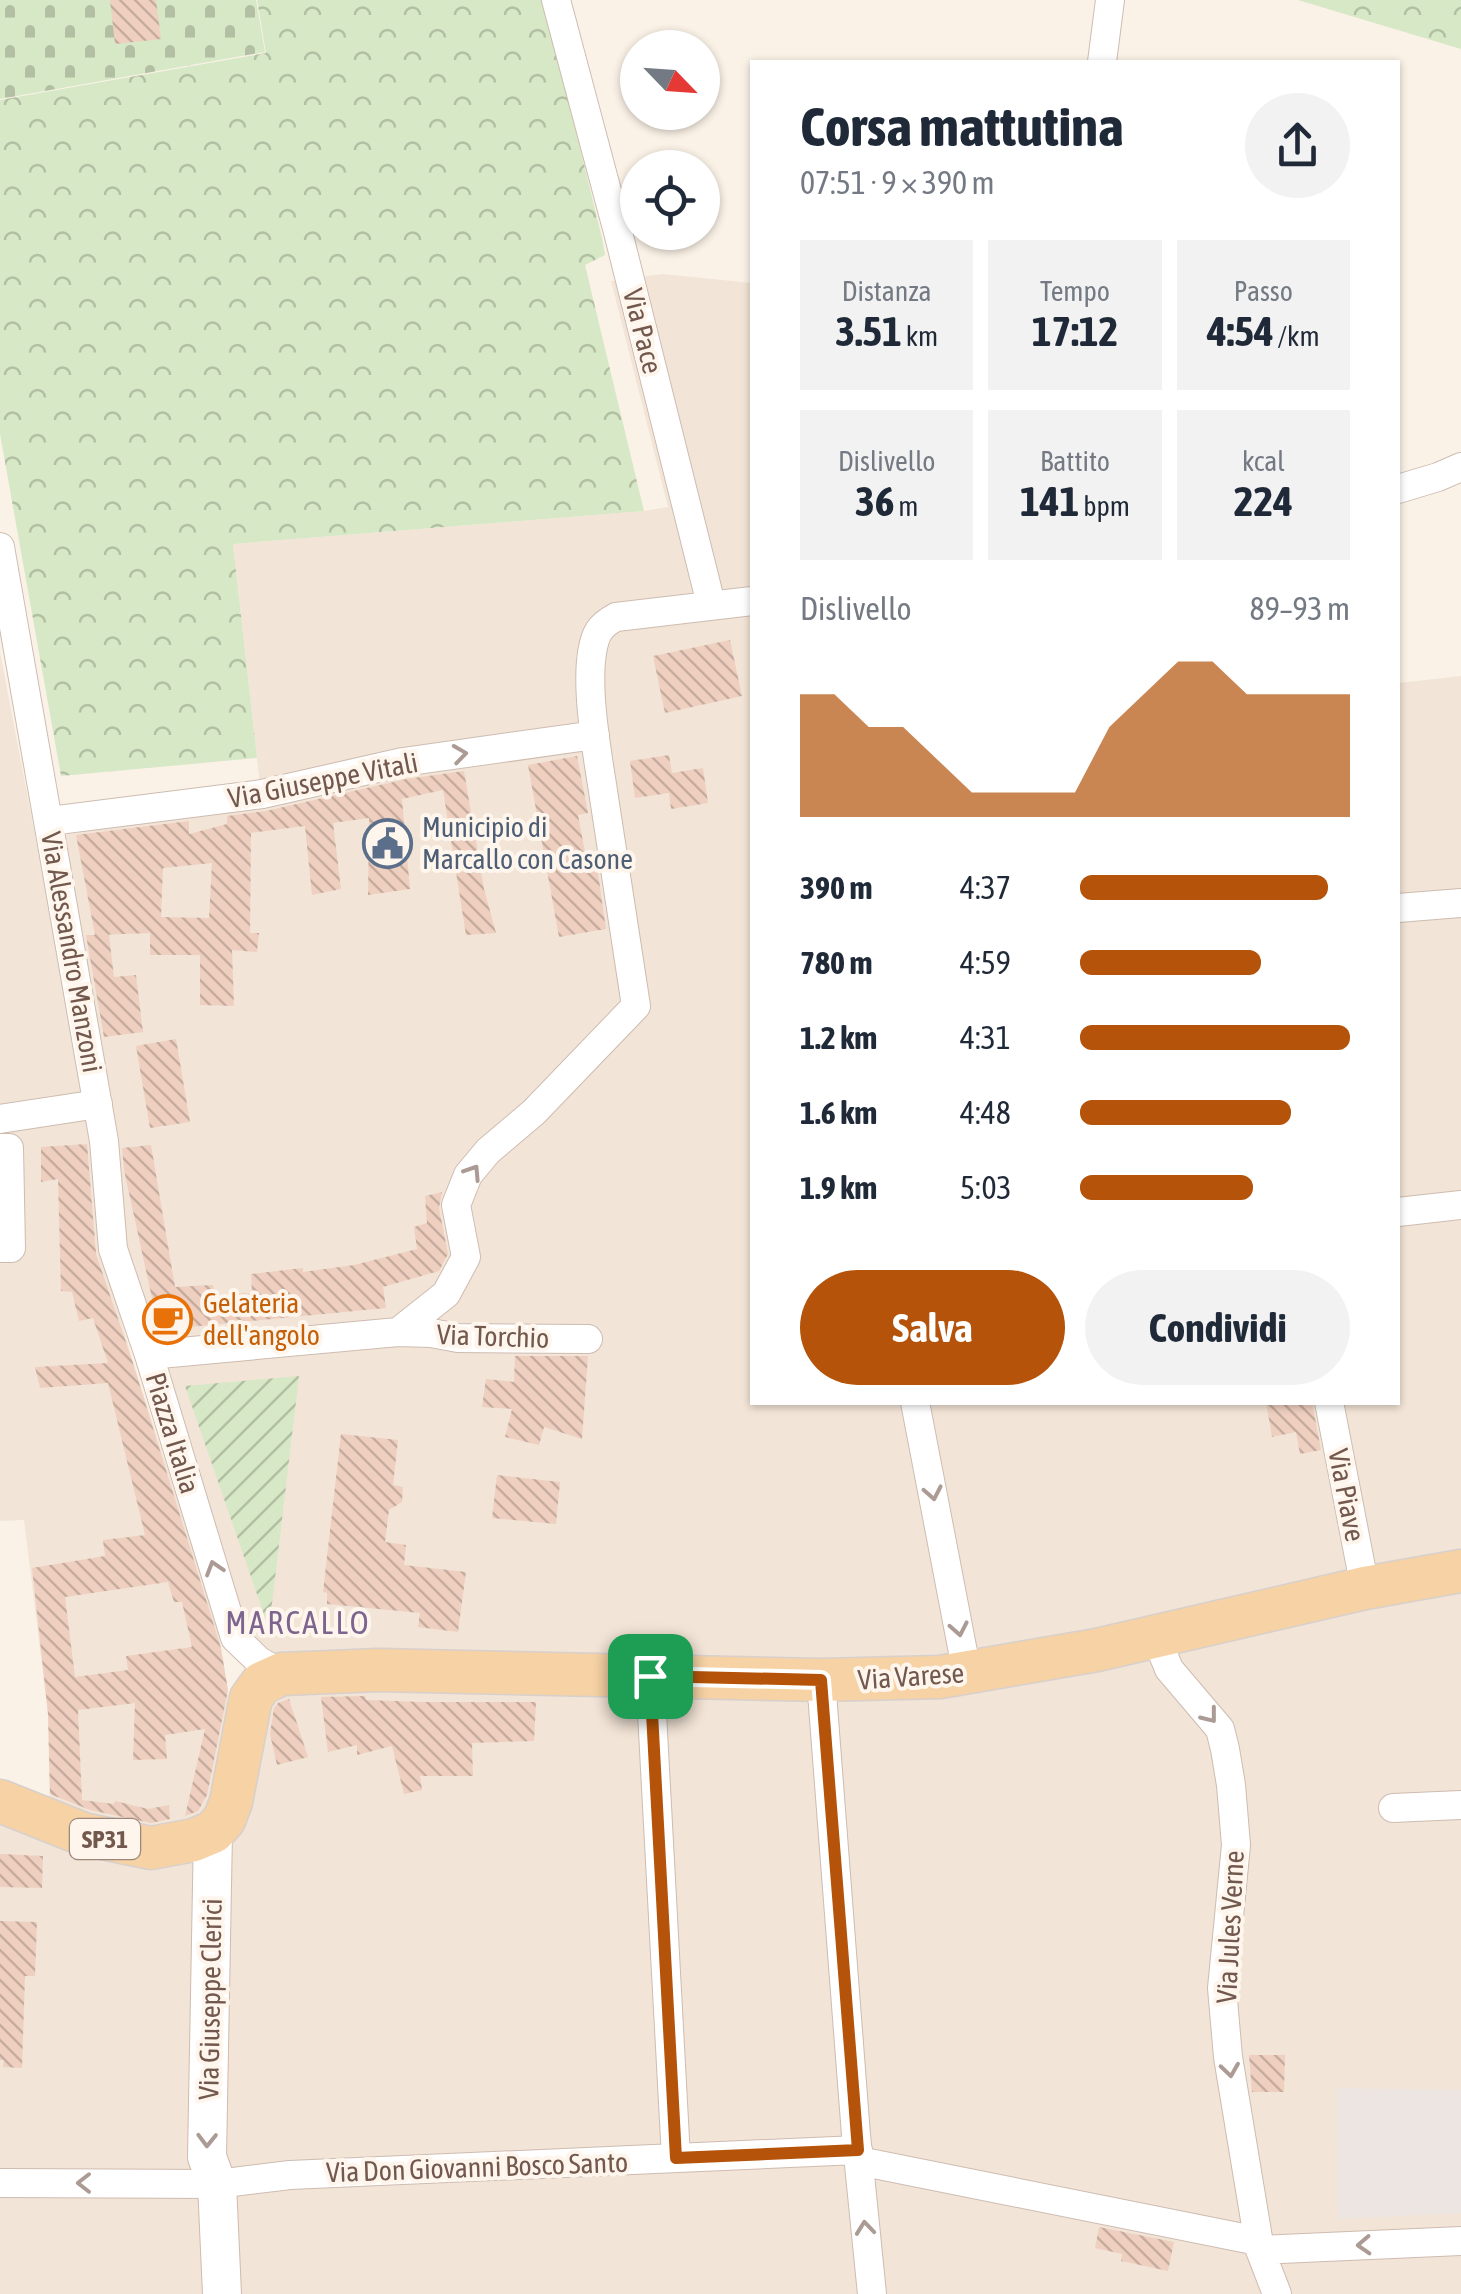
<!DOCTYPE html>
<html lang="it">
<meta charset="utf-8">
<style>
body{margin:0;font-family:"Asap Condensed",sans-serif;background:#f2f2f3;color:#1f2937;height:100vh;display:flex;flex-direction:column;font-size:38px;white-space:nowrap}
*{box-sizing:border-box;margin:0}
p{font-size:32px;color:#747a83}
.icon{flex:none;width:55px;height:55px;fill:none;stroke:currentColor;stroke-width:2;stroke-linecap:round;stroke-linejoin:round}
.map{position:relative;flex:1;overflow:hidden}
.details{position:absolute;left:750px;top:60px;width:650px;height:1345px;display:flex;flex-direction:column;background:#fff;border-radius:0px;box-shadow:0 2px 8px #0004}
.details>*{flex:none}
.needle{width:65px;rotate:115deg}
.fabs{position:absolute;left:620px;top:30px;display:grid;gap:20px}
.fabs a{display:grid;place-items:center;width:100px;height:100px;border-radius:50%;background:#fff;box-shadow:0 2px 8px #0004;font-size:50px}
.pin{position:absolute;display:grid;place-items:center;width:85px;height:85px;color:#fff;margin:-42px;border-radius:20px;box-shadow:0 5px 15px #0006}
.round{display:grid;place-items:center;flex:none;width:105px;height:105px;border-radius:52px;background:#f2f2f3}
.head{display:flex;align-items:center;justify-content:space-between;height:170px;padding:0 50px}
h1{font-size:55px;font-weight:700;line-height:75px}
.stats{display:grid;grid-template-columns:repeat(3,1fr);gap:15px;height:170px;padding:10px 50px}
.stats div{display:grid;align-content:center;border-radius:0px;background:#f2f2f3;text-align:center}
.stats b{font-size:42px;font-weight:700}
.stats small{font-size:28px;font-weight:400}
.stats p{font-size:28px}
.chart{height:280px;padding:20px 50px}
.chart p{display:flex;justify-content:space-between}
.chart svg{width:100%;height:180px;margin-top:10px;fill:#b45309;opacity:.7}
.action{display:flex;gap:20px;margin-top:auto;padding:20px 50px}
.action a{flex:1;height:115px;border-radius:60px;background:#b45309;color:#fff;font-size:40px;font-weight:700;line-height:115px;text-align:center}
.action a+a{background:#f2f2f3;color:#1f2937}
ul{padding:0 50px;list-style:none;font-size:32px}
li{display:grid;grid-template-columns:160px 120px 1fr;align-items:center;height:75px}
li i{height:25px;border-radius:12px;background:#b45309}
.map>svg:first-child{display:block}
.residential{fill:#f2e4d6}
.industrial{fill:#ece5e1}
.cemetery{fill:url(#cemetery-stones)}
.park{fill:url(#park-crowns)}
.garden{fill:url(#garden-furrows)}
.building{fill:url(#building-back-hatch);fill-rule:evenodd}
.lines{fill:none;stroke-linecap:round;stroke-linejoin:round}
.street-casing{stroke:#cebcb1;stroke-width:30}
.secondary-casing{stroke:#d1bbae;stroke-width:40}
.primary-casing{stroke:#d8d0cd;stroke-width:45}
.street{stroke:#fff;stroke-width:28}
.secondary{stroke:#fff;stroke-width:38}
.primary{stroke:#f6d2a4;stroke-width:42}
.oneway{stroke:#ab9b94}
.route-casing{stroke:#fff;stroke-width:20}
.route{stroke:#b45309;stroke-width:12}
.labels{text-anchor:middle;stroke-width:8;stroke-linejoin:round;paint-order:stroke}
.shield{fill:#fef6ed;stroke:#9d877d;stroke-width:2.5}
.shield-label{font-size:25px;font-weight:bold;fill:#73584d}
.street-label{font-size:28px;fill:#73584d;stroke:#fef6ed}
.service-label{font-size:28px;fill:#4e5e75;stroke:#fef6ed;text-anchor:start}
.food-label{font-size:28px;fill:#c56008;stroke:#fef6ed;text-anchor:start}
.quarter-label{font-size:32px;letter-spacing:2.5px;fill:#7e658f;stroke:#fef6ed}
</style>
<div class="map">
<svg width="1461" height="2294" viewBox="0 0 1461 2294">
<defs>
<pattern id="cemetery-stones" width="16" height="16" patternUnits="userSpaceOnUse" patternTransform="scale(2.5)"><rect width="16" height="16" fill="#d6e8c6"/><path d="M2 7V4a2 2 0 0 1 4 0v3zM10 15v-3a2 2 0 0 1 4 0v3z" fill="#b2bfa3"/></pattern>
<pattern id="park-crowns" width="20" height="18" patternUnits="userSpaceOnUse" patternTransform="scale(2.5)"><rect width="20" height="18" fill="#d6e8c6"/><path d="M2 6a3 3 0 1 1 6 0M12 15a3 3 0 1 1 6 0" fill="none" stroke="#b2bfa3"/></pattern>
<pattern id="garden-furrows" width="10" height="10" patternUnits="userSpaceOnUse" patternTransform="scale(2.5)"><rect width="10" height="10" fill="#d6e8c6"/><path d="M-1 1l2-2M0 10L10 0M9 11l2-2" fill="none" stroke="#b2bfa3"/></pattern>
<pattern id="building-back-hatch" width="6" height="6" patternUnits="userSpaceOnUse" patternTransform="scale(2.5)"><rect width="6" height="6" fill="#efd0c0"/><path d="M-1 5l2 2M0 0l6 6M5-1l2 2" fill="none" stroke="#c6ac9e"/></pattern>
</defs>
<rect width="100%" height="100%" fill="#fbf2e7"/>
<path class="residential" d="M662 274 752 283V1402H1398V683L1461 676V1558L955 1661 291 1657 274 1653 252 1636 245 1622 153 1336 122 1250 59 836 262 803 233 544 644 511 668 507 611 281Z
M0 652 94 1143 100 1245 133 1362 216 1618 227 1687 233 1738 209 1820 152 1837 50 1813 48 1714 24 1520 0 1521Z
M1461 1581V2294H0V1815L228 1853 252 1784 263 1706 294 1685 841 1693Z"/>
<path class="industrial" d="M1337 2088 1461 2090V2213L1338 2219Z"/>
<path class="cemetery" d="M0 0H256L265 52 0 99Z"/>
<path class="park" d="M257 0H544L602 238 605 255 585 265 644 511 233 544 257 758 61 776 0 434V100L266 53Z
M1298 0H1461V49Z"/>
<path class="garden" d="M299 1376 269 1629 185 1386Z"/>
<path class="building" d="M110 0H156L161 39 115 44Z
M730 640 742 696 665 713 653 656Z
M669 755 672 773 703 768 708 803 671 809 669 793 635 798 630 761Z
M577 756 588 813 578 815 588 868 597 866 606 929 559 937 528 765Z
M464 771 484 889 496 933 466 935 443 790 402 799 410 889 368 895 369 818 333 823 341 889 312 895 305 826 251 833 250 933H259L257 952 232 950 234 1006 200 1005V955H150V933L99 935H109L114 977 136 975 143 1032 104 1037 86 935H95L76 835 189 821V834L227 824V816L266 811 406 779ZM212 863 209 918 161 917 163 868Z
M176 1039 190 1122 150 1128 136 1046Z
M87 1144 96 1254 132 1360 221 1648 228 1690 207 1795 198 1811 185 1816 205 1729 165 1735 167 1759 133 1760 135 1703 78 1710 82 1800 114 1804 115 1801 148 1809 169 1805 170 1819 151 1823 90 1810 50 1794 48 1714 32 1568 105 1556 103 1540 145 1535 108 1383 40 1388 35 1367 108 1363 93 1318 79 1321 72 1292 61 1291 58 1179 41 1182V1147ZM168 1582 174 1602H182L192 1647 126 1656 128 1670 75 1677 65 1597Z
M151 1145 175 1287 213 1285 214 1296 252 1293 251 1274 303 1268V1272L354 1265 417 1249 414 1227 427 1223 425 1196 442 1192 439 1208 448 1254 439 1271 383 1287 386 1308 159 1330 124 1170 122 1148Z
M515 1356H588L582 1439 544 1427 539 1445 505 1437 512 1409 482 1407 486 1379 514 1382Z
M1266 1402H1312L1321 1450 1300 1454 1296 1432 1272 1437Z
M341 1434 398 1440 393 1485 403 1487 402 1502 389 1510 385 1542 406 1545 404 1565 466 1572 458 1632 418 1627 420 1613 327 1604V1593L323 1592Z
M497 1475 560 1482 556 1524 492 1518Z
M365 1696 366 1700 422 1702H536L534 1741 472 1743 473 1776H420L422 1790 404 1794 392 1746 357 1755V1745L328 1752 321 1697Z
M289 1699 308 1757 277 1765 270 1734 274 1708 278 1703Z
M0 1854 43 1856 42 1888 0 1887Z
M0 1921 37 1922 35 1976H25L22 2068 3 2067 4 2060H0Z
M1249 2055H1285L1284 2092H1252Z
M1099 2227 1174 2242 1168 2271 1121 2261 1122 2254 1095 2248Z"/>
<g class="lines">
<defs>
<path id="street" d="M556 0 619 236 711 604
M1102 62 1110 0
M1398 489 1438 477 1461 467
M0 547 104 1141 113 1249 149 1355 235 1638 259 1661 282 1674
M50 821 262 794 403 762 595 735
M1398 908 1461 903
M0 1119 98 1104
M0 1148H9L11 1248H0
M1398 1212 1461 1205
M398 1332 431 1333 458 1338 588 1339
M149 1355 398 1332 446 1294 466 1257 456 1205 468 1175 488 1151 534 1112 636 1006C625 934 614 863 603 791 597 752 586 692 592 653 595 634 599 626 616 617L752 601
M915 1402 967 1673
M1329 1402 1365 1588
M1156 1637 1169 1669 1220 1729 1225 1749 1231 1785 1236 1845 1222 1988 1228 2057 1260 2250 1277 2294
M650 1676 676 2158
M821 1680 856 2135 872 2294
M1393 1808 1461 1805
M859 2161 1258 2241
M0 2183 217 2184 290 2175 858 2150
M1260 2250 1461 2241"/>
<path id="secondary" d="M213 1832 207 2157 217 2184 222 2294"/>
<path id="primary" d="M0 1801 83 1834 151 1848 194 1840 213 1832 224 1820 231 1802 251 1698 262 1683 282 1674 379 1670 821 1680 940 1677 1097 1650 1365 1588 1461 1571"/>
</defs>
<use href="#street" class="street-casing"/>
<use href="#secondary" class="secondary-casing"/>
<use href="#primary" class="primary-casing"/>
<use href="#street" class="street"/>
<use href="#secondary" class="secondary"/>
<use href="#primary" class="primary"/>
</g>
<defs><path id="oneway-chevron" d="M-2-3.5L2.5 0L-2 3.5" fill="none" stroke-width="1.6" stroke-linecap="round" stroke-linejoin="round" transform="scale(2.5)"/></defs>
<g class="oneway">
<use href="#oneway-chevron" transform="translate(460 754) rotate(-8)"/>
<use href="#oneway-chevron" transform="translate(473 1172) rotate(-57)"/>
<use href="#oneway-chevron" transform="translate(933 1493) rotate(79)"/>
<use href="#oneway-chevron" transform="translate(214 1568) rotate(-107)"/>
<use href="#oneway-chevron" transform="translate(959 1629) rotate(79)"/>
<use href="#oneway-chevron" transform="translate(1210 1716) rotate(52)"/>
<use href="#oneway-chevron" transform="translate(1230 2070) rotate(82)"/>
<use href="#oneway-chevron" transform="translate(207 2140) rotate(91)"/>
<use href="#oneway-chevron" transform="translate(84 2183) rotate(-180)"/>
<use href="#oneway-chevron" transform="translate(865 2228) rotate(-96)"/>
<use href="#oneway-chevron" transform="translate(1364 2245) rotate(177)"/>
</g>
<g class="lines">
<defs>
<path id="route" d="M650 1676 821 1680 858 2150 676 2158Z"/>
</defs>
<use href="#route" class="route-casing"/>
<use href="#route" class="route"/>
</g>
<defs>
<symbol id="civic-ring" viewBox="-11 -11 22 22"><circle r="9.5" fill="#fef6ed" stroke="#5c6f8a" stroke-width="1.5"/><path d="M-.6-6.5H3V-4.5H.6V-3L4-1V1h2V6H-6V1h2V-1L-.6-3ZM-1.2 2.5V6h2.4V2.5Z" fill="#5c6f8a"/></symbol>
<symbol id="cafe-ring" viewBox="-11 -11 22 22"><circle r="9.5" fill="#fef6ed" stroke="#e8710a" stroke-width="1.5"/><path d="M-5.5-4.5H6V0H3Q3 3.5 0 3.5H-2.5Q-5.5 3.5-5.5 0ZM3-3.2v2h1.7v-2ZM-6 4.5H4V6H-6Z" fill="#e8710a"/></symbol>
</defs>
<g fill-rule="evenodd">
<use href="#civic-ring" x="360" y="816" width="55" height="55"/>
<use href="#cafe-ring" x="140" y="1292" width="55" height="55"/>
</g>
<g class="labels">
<rect class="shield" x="70" y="1819" width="70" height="40" rx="8"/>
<g class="shield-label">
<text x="105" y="1848">SP31</text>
</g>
<g class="street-label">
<text transform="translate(643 331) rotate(76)" y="10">Via Pace</text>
<text transform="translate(323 780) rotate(-11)" y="10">Via Giuseppe Vitali</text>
<text transform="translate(72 952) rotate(80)" y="10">Via Alessandro Manzoni</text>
<text transform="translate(493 1336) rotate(2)" y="10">Via Torchio</text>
<text transform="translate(173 1433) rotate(73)" y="10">Piazza Italia</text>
<text transform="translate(1347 1495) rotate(79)" y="10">Via Piave</text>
<text transform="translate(911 1676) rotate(-4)" y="10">Via Varese</text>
<text transform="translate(1230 1927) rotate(-87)" y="10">Via Jules Verne</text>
<text transform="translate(210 1999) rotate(-89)" y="10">Via Giuseppe Clerici</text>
<text transform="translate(477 2167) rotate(-2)" y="10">Via Don Giovanni Bosco Santo</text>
</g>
<g class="service-label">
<text x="422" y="837">Municipio di<tspan x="422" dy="32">Marcallo con Casone</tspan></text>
</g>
<g class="food-label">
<text x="203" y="1313">Gelateria<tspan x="203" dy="32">dell'angolo</tspan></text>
</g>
<g class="quarter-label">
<text x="298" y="1634">MARCALLO</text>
</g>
</g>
</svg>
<div class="fabs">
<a><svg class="needle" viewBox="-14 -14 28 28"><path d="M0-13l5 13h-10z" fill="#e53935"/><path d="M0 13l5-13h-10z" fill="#747a83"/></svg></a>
<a><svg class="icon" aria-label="locate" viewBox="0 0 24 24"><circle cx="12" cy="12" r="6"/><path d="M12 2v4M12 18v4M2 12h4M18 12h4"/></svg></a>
</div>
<div class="pin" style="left:650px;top:1676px;background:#1e9e55"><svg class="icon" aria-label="arrive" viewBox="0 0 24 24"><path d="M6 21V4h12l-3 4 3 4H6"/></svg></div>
<section class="details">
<div class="head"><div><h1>Corsa mattutina</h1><p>07:51 · 9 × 390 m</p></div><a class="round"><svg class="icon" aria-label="share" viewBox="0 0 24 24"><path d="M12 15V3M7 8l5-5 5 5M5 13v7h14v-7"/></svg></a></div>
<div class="stats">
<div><p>Distanza</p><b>3.51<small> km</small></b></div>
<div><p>Tempo</p><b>17:12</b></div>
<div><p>Passo</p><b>4:54<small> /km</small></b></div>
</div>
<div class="stats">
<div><p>Dislivello</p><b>36<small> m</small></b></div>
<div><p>Battito</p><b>141<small> bpm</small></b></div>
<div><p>kcal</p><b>224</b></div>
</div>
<div class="chart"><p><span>Dislivello</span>89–93 m</p>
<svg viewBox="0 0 160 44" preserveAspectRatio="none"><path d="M0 44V14L10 14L20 22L30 22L40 30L50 38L60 38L70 38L80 38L90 22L100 14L110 6L120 6L130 14L140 14L150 14L160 14V44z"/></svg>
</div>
<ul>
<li><b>390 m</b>4:37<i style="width:92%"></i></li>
<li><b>780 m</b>4:59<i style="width:67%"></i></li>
<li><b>1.2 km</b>4:31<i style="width:100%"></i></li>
<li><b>1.6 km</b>4:48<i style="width:78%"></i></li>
<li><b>1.9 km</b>5:03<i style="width:64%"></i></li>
</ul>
<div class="action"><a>Salva</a><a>Condividi</a></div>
</section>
</div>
